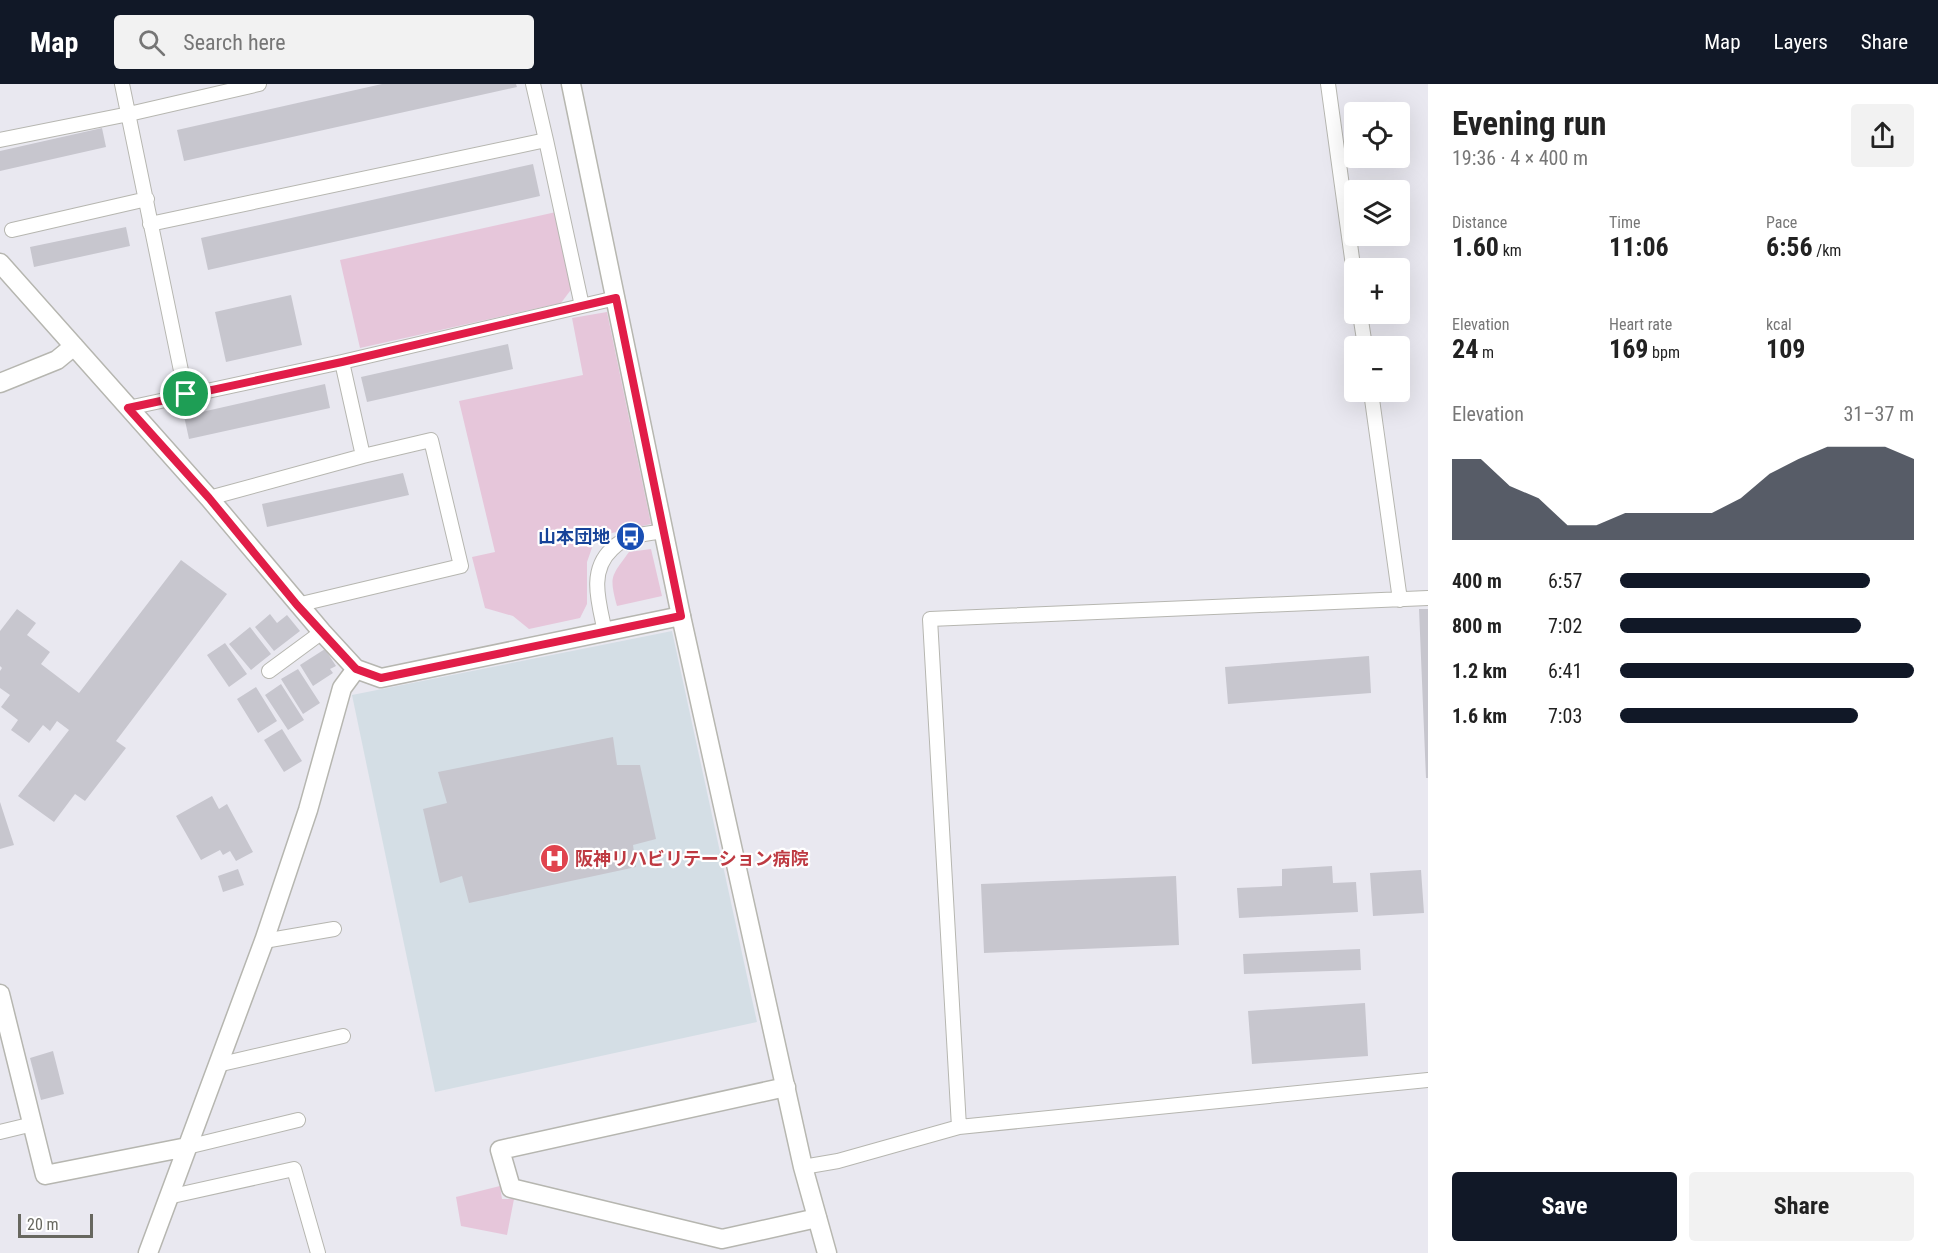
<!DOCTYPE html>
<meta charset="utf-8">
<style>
body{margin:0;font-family:"Roboto Condensed","Noto Sans JP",sans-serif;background:#f2f2f2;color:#222;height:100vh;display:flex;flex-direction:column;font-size:22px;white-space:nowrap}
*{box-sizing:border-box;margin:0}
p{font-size:20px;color:#767676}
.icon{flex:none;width:33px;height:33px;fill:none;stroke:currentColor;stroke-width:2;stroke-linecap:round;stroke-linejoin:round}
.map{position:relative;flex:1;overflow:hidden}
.panel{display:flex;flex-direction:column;background:#fff;width:510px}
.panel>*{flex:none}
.buttons{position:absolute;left:1344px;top:18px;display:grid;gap:12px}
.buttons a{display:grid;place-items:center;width:66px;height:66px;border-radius:6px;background:#fff;box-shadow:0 6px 24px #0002;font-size:30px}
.scale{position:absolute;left:18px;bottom:15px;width:75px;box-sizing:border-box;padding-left:6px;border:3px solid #67675f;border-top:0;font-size:16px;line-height:21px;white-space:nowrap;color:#67675f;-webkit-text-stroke:4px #fff;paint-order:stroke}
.pin{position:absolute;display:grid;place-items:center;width:51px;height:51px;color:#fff;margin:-26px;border:3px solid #fff;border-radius:50%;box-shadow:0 2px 6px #0007}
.round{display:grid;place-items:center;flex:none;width:63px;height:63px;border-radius:6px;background:#f2f2f2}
.overview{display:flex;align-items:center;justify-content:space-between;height:102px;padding:0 24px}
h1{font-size:33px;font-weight:700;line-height:45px}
.figures{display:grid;grid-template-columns:repeat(3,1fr);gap:9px;height:102px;padding:6px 24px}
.figures div{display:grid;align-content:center}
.figures b{font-size:26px;font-weight:700}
.figures small{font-size:16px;font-weight:400}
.figures p{font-size:16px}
.chart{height:168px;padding:12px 24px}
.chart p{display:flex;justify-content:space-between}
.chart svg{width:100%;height:108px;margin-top:6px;fill:#111827;opacity:.7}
.cta{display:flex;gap:12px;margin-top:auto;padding:12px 24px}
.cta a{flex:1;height:69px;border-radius:6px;background:#111827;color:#fff;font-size:24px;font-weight:700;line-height:69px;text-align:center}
.cta a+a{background:#f2f2f2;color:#222}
ul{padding:0 24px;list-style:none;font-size:20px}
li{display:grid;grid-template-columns:96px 72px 1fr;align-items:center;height:45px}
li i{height:15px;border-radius:8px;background:#111827}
header{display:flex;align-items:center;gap:36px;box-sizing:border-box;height:84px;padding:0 30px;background:#111827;color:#fff}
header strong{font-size:28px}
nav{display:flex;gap:33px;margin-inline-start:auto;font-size:21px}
.search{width:420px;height:54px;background:#f2f2f2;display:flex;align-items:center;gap:15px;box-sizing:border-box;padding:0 21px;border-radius:6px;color:#767676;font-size:22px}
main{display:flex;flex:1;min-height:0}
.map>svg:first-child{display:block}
.medical{fill:#d4dee5}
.green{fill:#e6c6da}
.building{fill:#c7c6ce}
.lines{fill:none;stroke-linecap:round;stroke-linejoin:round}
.lane-casing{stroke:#b6b6b0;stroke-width:16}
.street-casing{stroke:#b6b6b0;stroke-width:21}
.secondary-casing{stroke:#b7b7b0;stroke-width:21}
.lane{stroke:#fff;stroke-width:14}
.street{stroke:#fff;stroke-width:18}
.secondary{stroke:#fff;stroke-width:18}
.route-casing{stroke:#fff;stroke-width:12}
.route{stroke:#e11d48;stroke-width:8}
.labels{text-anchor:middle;stroke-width:4.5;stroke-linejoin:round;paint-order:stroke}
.transit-label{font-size:18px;font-weight:bold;fill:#164399;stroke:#fff;text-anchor:end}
.health-label{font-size:18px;font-weight:bold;fill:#be3a42;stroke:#fff;text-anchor:start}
</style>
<header>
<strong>Map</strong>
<div class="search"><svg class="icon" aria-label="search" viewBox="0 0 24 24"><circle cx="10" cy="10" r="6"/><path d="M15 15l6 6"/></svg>Search here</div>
<nav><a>Map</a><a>Layers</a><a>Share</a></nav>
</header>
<main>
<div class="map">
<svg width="1428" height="1169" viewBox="0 0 1428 1169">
<rect width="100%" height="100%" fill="#e9e8f0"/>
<path class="medical" d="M672 547 757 938 435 1008 352 611Z"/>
<path class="green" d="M556 128 573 203 561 219 360 264 340 176Z
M607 228 651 440 612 449 594 458 587 478V520L580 534 529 545 513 532 485 524 472 473 495 468 459 317 583 291 572 234Z
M651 465 662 512 617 522C609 492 611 493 629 468Z
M500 1102 502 1115H514L507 1151 461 1142 456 1113Z"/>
<path class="building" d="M382 0H516L517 3 184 77 177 46Z
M102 44 106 63 0 87V67Z
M533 80 540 112 208 186 201 154Z
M126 143 130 162 34 183 30 163Z
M291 211 302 261 226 278 215 228Z
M508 260 513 285 367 318 361 293Z
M325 300 330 324 189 355 184 332Z
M403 389 409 411 267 443 262 420Z
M181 476 227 510 116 657 126 664 85 717 75 710 54 738 18 712 69 646 57 637 50 647 43 641 29 659 11 646 18 636 1 623 10 611 0 604V587L2 584 0 582V547L17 525 36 539 27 551 50 568 41 580 79 609Z
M1419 525H1428V694H1426Z
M270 530 277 539 287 531 300 547 274 567 255 543Z
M250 543 271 570 251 586 229 560Z
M225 559 247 590 229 603 207 571Z
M325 565 336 582 330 585 333 589 313 602 300 581Z
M1369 572 1371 609 1228 620 1225 583Z
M298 585 320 619 303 630 281 595Z
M281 600 304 636 288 646 265 611Z
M256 603 277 637 258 649 237 615Z
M282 645 302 677 284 688 264 656Z
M613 653 617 681H640L656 755 633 761 636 783 469 819 462 792 440 799 423 725 447 719 438 688Z
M212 712 219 725 227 720 253 768 236 777 230 767 223 771 220 766 201 776 176 732Z
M0 718 14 761 0 765Z
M1332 782 1333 799 1356 798 1358 828 1239 834 1237 804 1282 802V785Z
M238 785 244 801 223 808 218 792Z
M1421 786 1424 829 1373 832 1370 789Z
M1176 792 1179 861 984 869 981 800Z
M1360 865 1361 886 1244 890 1243 870Z
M1365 919 1368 972 1252 980 1248 927Z
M53 967 64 1010 41 1016 30 974Z"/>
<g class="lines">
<defs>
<path id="lane" d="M122 0 186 311
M533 0 546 56
M1328 0 1354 189
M0 56 129 30 259 0
M150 140 546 56 582 222
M12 146 147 115
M1360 230 1365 262
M342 278 363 372
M1371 308 1400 516
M128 324 342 278 616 214
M209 414 363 372 431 356 461 482 297 521
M605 548C599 519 588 487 612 465 617 460 624 455 631 453 642 450 653 449 663 447
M269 587 322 548
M264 857 334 845
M217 981 343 952
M959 1043 930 535 1428 514
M0 1048 33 1040
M187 1063 298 1036
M803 1083 838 1077 959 1043 1428 996
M168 1113 294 1085 318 1169"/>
<path id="street" d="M0 179 209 414 322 548 356 585 381 594 681 532
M0 299 57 276 74 262
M0 910 45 1091 187 1063
M786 1003 500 1066 511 1104 722 1155 817 1134
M148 1169 264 857 308 726 342 604 356 585"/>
<path id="secondary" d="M571 0 681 532 803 1083 827 1169"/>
</defs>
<use href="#lane" class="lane-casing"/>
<use href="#street" class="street-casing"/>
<use href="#secondary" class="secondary-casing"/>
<use href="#lane" class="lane"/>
<use href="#street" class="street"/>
<use href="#secondary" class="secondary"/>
</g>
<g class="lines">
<defs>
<path id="route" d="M616 214 681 532 381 594 356 585 297 521 209 414 128 324 342 278Z"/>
</defs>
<use href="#route" class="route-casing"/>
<use href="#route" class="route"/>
</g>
<defs>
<symbol id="bus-disc" viewBox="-11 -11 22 22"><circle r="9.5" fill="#1a4fb4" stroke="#fff"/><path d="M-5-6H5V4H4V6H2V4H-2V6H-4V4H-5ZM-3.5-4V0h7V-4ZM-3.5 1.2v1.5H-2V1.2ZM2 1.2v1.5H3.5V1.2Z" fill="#fff"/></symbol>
<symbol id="hospital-disc" viewBox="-11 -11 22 22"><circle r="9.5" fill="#e0444e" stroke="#fff"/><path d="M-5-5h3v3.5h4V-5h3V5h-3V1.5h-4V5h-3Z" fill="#fff"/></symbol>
</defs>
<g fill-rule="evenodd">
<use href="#bus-disc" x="614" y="436" width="33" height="33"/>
<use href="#hospital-disc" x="538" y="758" width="33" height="33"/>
</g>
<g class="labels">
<g class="transit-label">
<text x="610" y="459">山本団地</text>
</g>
<g class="health-label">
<text x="575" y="781">阪神リハビリテーション病院</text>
</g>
</g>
</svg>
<div class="buttons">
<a><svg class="icon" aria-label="locate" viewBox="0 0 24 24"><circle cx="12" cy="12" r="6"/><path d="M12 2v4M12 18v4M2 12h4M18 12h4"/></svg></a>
<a><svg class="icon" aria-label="layers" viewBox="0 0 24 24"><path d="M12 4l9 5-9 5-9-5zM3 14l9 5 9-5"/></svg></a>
<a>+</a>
<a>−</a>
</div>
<div class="scale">20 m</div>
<div class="pin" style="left:186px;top:310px;background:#1e9e55"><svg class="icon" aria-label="arrive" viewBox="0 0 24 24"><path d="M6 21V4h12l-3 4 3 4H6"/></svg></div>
</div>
<section class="panel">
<div class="overview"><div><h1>Evening run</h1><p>19:36 · 4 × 400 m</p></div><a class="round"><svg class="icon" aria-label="share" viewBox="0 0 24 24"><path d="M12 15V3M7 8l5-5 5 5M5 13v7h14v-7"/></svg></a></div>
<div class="figures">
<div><p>Distance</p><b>1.60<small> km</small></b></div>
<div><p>Time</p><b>11:06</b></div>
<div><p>Pace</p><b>6:56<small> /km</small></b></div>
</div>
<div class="figures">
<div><p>Elevation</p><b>24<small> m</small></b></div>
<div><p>Heart rate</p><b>169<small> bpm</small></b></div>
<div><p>kcal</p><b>109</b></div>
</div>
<div class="chart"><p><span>Elevation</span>31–37 m</p>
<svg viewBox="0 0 160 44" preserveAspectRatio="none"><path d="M0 44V11L10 11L20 22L30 27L40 38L50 38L60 33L70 33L80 33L90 33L100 27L110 17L120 11L130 6L140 6L150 6L160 11V44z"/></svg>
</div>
<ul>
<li><b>400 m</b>6:57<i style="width:85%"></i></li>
<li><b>800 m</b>7:02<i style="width:82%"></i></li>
<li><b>1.2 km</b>6:41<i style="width:100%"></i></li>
<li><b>1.6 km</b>7:03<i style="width:81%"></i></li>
</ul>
<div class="cta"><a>Save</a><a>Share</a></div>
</section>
</main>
